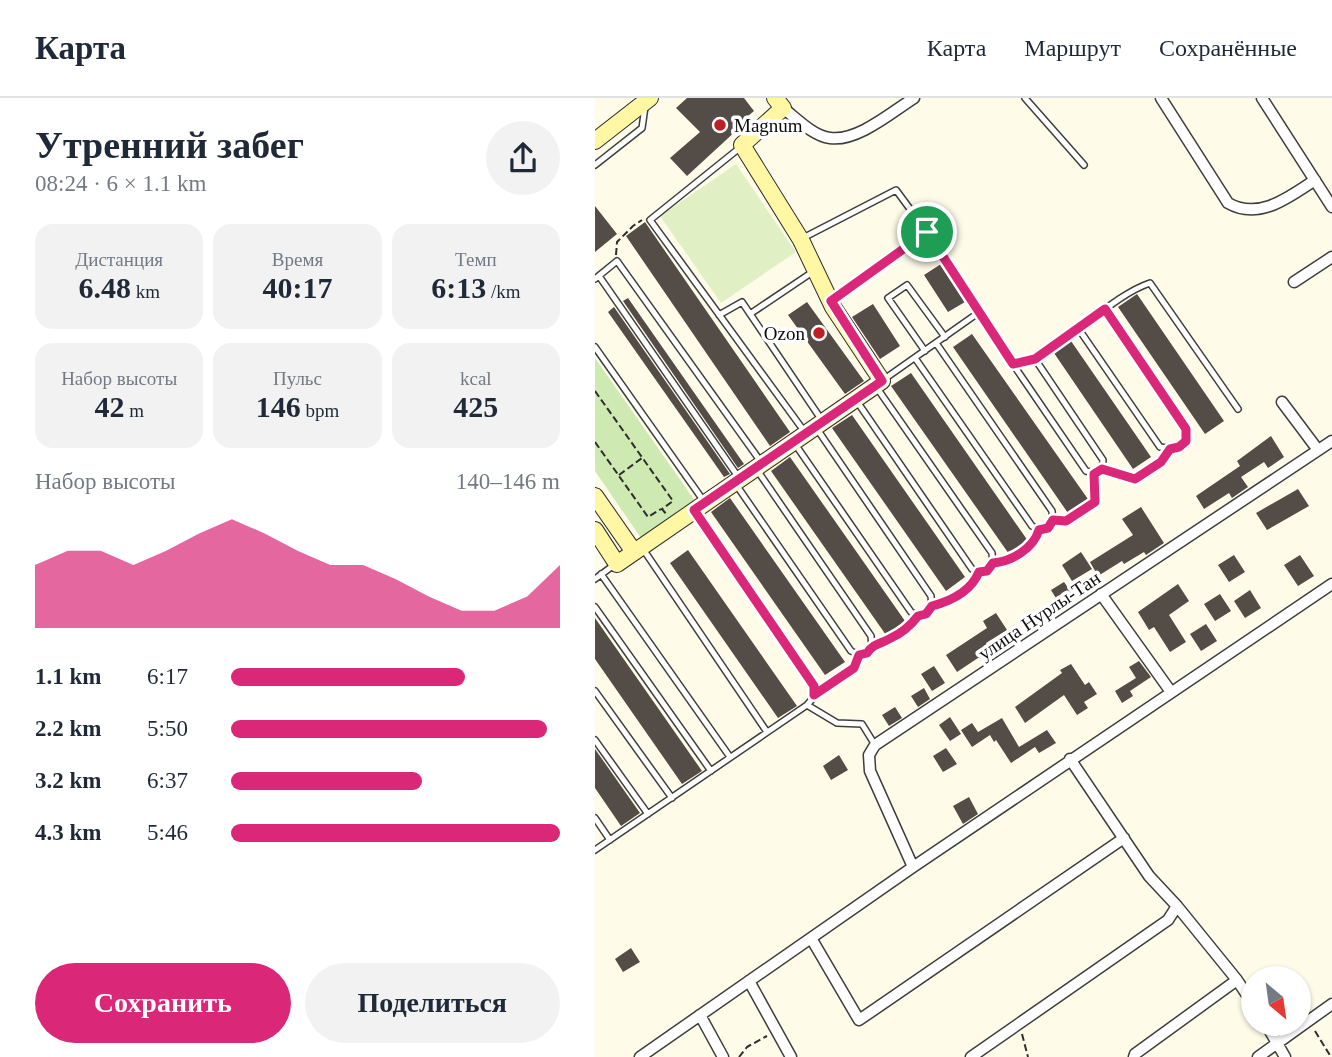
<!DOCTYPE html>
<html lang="ru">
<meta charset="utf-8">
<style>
body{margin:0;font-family:"Times New Roman",serif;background:#f2f2f3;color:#1f2937;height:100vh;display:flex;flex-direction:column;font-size:26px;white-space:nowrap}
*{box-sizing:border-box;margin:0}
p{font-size:23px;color:#747a83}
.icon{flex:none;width:38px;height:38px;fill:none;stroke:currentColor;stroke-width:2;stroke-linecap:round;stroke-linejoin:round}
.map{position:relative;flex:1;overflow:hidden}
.panel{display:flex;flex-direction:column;background:#fff;width:595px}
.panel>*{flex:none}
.needle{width:46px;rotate:151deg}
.fabs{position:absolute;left:646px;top:868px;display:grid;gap:14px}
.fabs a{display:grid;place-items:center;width:70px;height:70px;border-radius:50%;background:#fff;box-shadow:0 2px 5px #0004;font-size:35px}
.pin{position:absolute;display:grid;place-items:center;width:60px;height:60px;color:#fff;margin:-30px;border:4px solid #fff;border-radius:50%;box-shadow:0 2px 7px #0007}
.round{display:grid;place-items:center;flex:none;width:74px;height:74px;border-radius:37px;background:#f2f2f3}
.summary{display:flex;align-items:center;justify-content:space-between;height:119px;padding:0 35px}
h1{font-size:38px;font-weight:800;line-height:52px}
.stats{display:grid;grid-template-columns:repeat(3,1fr);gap:10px;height:119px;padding:7px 35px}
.stats div{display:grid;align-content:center;border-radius:18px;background:#f2f2f3;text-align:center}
.stats b{font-size:30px;font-weight:800}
.stats small{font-size:19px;font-weight:400}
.stats p{font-size:19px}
.chart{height:196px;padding:14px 35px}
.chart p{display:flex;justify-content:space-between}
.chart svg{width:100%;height:126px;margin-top:7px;fill:#db2777;opacity:.7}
.cta{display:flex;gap:14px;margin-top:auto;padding:14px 35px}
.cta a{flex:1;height:80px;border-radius:42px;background:#db2777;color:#fff;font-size:28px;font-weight:800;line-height:80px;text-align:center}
.cta a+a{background:#f2f2f3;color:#1f2937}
ul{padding:0 35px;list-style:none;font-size:23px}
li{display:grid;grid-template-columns:112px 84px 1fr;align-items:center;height:52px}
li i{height:18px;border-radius:9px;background:#db2777}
header{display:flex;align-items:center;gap:42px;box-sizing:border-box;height:98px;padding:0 35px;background:#fff;border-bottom:2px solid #e0e1e3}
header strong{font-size:33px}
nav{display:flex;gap:38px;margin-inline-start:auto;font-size:24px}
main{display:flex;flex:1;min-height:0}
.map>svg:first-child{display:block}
.green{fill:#cee9b2}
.pitch{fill:#e0f0c4}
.building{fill:#544c47}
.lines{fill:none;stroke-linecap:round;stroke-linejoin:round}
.lane-casing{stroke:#3e3e3e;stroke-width:8}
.street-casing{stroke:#3e3e3e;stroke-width:13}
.secondary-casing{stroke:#2d2d2d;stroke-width:18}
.path{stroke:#2d2d2d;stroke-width:2;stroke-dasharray:7 3.5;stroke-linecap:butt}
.lane{stroke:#fff;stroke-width:5}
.street{stroke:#fff;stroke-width:10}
.secondary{stroke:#fff7a4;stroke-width:16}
.route-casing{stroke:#fff;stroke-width:14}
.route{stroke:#db2777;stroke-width:9}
.poi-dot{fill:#bd2024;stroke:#fff;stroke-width:2.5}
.labels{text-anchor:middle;stroke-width:7;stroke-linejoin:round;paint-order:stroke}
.poi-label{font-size:19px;fill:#0b0b0b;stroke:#fff;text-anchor:start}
.street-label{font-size:19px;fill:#0b0b0b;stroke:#fff}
</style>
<header>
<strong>Карта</strong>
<nav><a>Карта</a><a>Маршрут</a><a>Сохранённые</a></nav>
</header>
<main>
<section class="panel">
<div class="summary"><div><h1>Утренний забег</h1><p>08:24 · 6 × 1.1 km</p></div><a class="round"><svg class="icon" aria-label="share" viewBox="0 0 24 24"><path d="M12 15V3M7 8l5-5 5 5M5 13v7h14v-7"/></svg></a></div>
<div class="stats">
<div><p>Дистанция</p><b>6.48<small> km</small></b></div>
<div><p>Время</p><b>40:17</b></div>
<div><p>Темп</p><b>6:13<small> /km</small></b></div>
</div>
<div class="stats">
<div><p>Набор высоты</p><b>42<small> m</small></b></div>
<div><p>Пульс</p><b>146<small> bpm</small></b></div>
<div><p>kcal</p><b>425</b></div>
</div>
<div class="chart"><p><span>Набор высоты</span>140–146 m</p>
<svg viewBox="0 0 160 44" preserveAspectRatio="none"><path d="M0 44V22L10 17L20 17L30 22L40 17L50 11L60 6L70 11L80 17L90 22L100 22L110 27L120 33L130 38L140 38L150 33L160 22V44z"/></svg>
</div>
<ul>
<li><b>1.1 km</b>6:17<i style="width:71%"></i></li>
<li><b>2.2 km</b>5:50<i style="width:96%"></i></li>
<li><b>3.2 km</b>6:37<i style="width:58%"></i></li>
<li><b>4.3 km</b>5:46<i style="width:100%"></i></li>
</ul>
<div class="cta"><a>Сохранить</a><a>Поделиться</a></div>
</section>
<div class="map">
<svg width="737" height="959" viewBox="0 0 737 959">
<rect width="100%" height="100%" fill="#fffbe9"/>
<path class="green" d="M0 260 100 403 46 440 0 373Z"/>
<path class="pitch" d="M141 66 201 154 126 205 65 118Z"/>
<path class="building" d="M92 0H149L159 13 141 28 143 31 92 78 75 60 105 34 81 10Z
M0 108 22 136 0 154Z
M50 124 195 334 175 348 31 138Z
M346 166 370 204 353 214 329 177Z
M542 196 629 323 610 336 523 209Z
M33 200 149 366 143 370 28 203Z
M212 204 269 283 250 296 193 217Z
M278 206 305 248 285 261 257 219Z
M19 209 135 376 129 379 13 214Z
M377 236 495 404 475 418 358 249Z
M476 243 556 359 538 371 459 255Z
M316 275 433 443 414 456 296 288Z
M257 317 370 479 351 493 237 330Z
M676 338 689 359 673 370 669 364 646 379 653 389 637 400 634 395 609 411 601 398 645 368 642 363Z
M195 359 310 523 291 537 176 373Z
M703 391 714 408 672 432 661 415Z
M135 400 250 564 230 577 116 414Z
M546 409 569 445 551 457 549 454 529 466 527 463 503 478 495 464 538 437 527 421Z
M93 452 202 608 183 620 75 465Z
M486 454 497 471 477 483 467 467Z
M639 457 650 474 634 484 623 467Z
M705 457 719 478 703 488 689 467Z
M469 484 478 497 464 505 456 492Z
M583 486 594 503 574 517 591 544 575 554 559 529 554 532 543 514Z
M655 492 666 510 650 520 639 503Z
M625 496 636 513 620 523 609 506Z
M401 515 412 532 391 545 395 552 362 574 351 557 392 530 388 523Z
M0 520 107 673 87 686 0 561Z
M611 526 622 543 606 553 595 536Z
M544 563 556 579 535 593 538 598 527 605 520 593 541 580 534 569Z
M476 566 490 587 494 584 502 596 489 604 493 610 482 617 469 597 430 625 420 609 467 575 465 572Z
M339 568 350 585 337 593 326 576Z
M329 590 335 601 323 609 316 598Z
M300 609 307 620 294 628 287 617Z
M355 619 366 636 355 643 344 627Z
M407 620 424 649 452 632 461 645 444 655 440 649 416 665 401 642 399 644 395 637 377 649 366 632 377 625 383 634Z
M351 650 362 666 348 674 338 658Z
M0 651 45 715 26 728 0 690Z
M244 657 253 672 236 682 228 668Z
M374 699 383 716 368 726 358 708Z
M36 850 45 864 28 874 20 861Z"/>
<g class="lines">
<defs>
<path id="lane" d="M430 0 489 67
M147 48 55 122 209 333
M0 67 47 30 50 9
M206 141 301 92 332 134 383 215 491 373 499 375 507 371 508 362 440 261
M4 178 144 380
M0 181 22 163 166 364
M238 201 332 134
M155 216 219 173
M124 217 147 204 226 321
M483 230 565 349C576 351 582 351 591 343V331L510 211
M0 249 108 402
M330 253 293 200 312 187 350 239
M320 260 437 428 444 432 453 431 458 423 457 413 341 245
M418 266C463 261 510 200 555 185L643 311
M288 282 383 215
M261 302 377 471 384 475 392 473 398 465 397 455 282 290
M200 346 316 514 323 518 331 516 337 508 336 498 222 331
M142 388 256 553 264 557 272 555 277 548 276 538 162 372
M48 451 172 634
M6 476 135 659
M0 481 19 467
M0 509 116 673
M0 593 77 700
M212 607 242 625 267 626 280 647
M0 642 53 716
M0 720 15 742
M0 752 212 607 219 599V588L101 414"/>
<path id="street" d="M566 0 633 105C664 123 694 99 720 82
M667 0 737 109
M188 10C201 20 218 38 235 40 262 44 297 14 319 0
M699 184 737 159
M687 304 723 352
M506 496 576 594
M475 661 554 778 582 808 642 882 658 906
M318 769 275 673 274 657 280 647 737 343
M216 840 264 922 529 740
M154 883 196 959
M105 917 128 959
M671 926 690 959
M45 959 318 769 737 486
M376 959 573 822 582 808
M539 959 540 956 642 882
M663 959 737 906"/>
<path id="secondary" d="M0 43 55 0
M0 398 39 454
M0 432 22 466 287 283 238 209 206 142 147 47 188 10 180 0"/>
</defs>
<use href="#lane" class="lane-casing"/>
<use href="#street" class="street-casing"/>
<use href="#secondary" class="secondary-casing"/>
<path class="path" d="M21 157 22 144 38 128 47 122
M0 293 78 403 67 411 72 417
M0 344 53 419 66 411
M515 374 540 381 566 364 570 358
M24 377 47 360
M466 423H471L501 404 499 384
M406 464 413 463 441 443 442 438
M344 506 352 504 378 487 380 483
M285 545 295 541 318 524
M226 593 259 570 261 564
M720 933 736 959
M427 936 433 959
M144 959 152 949 172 938"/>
<use href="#lane" class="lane"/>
<use href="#street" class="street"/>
<use href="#secondary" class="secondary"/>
</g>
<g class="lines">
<defs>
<path id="route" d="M332 134 418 266 440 261 510 211 591 331V343L584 349 575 351 566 364 540 381 507 371 499 376 500 404 471 423 458 422 453 430 444 432C438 451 417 463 398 465L392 473 384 474C376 493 356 503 337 508L331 516 323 518C316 527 307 535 296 540 286 546 279 545 272 555L264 557 259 570 219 597V588L99 412 287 283 236 203Z"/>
</defs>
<use href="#route" class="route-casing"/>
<use href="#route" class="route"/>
</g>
<g class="poi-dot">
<circle cx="125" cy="27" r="7"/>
<circle cx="224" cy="235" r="7"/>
</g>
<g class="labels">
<g class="poi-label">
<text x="139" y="34">Magnum</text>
<text x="210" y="242" text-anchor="end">Ozon</text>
</g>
<g class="street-label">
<text transform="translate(444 517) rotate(-34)" y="7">улица Нурлы-Тан</text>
</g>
</g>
</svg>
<div class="fabs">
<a><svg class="needle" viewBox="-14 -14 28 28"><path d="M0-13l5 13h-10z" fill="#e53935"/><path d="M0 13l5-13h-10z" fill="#747a83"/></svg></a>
</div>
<div class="pin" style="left:332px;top:134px;background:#1e9e55"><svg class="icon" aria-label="arrive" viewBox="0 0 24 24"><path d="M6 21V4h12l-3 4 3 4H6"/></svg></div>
</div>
</main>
